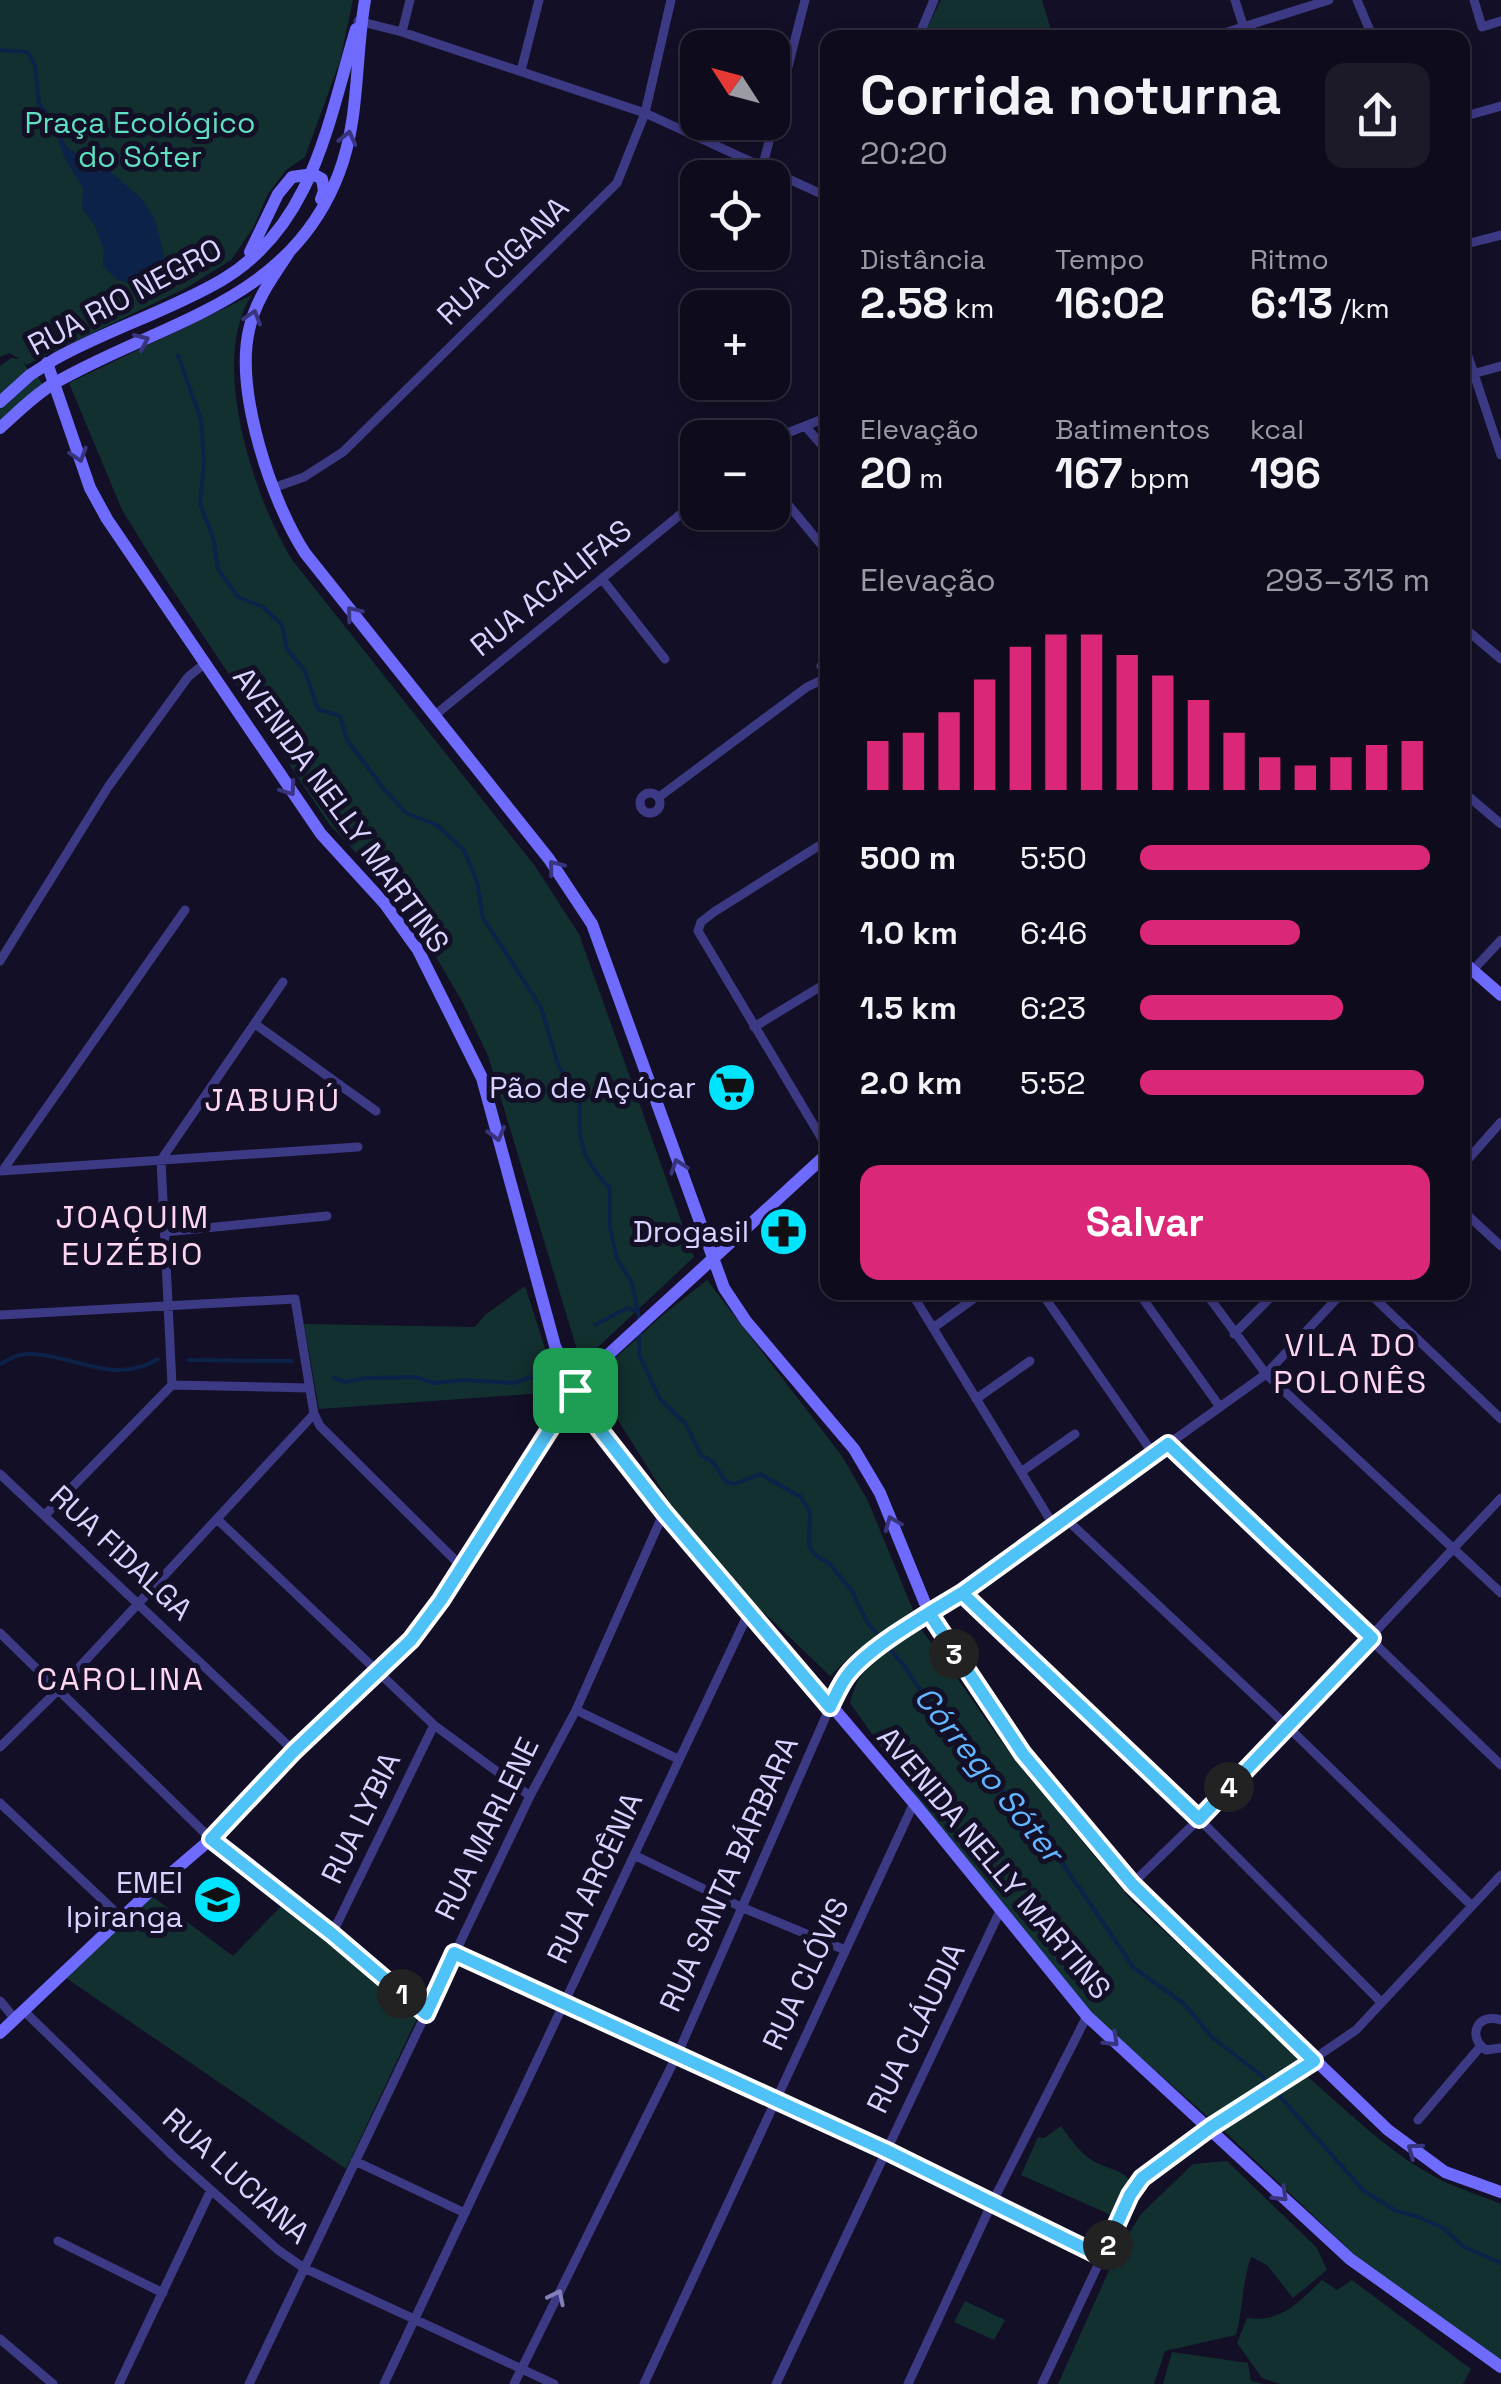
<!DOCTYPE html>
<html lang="pt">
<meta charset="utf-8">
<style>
body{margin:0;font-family:"Space Grotesk",sans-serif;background:#1c1929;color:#f1f3f6;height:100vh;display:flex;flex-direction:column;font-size:38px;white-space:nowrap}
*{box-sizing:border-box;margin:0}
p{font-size:32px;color:#9b9ba3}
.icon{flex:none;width:55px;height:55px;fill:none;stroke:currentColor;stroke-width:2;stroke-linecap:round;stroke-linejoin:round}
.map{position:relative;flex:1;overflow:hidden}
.panel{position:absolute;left:820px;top:30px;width:650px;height:1270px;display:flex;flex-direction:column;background:#0e0b1c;border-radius:20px;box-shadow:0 5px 15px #0003,0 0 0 2px #2e2b3b}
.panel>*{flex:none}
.needle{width:65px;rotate:306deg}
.fabs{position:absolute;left:680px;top:30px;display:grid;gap:20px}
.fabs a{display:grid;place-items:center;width:110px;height:110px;border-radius:20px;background:#0e0b1c;box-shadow:0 5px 15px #0003,0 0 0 2px #2e2b3b;font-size:50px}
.pin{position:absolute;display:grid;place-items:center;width:85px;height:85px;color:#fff;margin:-42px;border-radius:20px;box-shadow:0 5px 15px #0006}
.km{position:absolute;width:50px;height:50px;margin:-25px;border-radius:50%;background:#222;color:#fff;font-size:28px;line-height:50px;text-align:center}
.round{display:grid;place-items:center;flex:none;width:105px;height:105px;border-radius:20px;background:#1c1929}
.head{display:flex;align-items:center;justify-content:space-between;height:170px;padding:0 40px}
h1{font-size:55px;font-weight:700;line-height:75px}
.figures{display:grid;grid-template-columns:repeat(3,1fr);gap:15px;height:170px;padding:10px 40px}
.figures div{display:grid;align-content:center}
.figures b{font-size:42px;font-weight:700}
.figures small{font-size:28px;font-weight:400}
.figures p{font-size:28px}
.chart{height:280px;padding:20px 40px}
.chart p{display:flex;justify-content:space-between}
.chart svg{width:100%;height:180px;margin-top:10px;stroke:#db2777;stroke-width:6}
.cta{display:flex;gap:20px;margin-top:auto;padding:20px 40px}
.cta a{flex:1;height:115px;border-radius:20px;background:#db2777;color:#fff;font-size:40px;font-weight:700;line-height:115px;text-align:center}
ul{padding:0 40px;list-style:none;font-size:32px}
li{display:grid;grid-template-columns:160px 120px 1fr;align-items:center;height:75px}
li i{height:25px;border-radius:12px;background:#db2777}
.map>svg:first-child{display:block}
.green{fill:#12302f}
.water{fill:#0c2248}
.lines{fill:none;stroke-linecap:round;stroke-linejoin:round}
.stream{stroke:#0c2248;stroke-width:4}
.street{stroke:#3d3a85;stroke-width:9}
.secondary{stroke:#6f6bff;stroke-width:12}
.oneway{stroke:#38347d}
.oneway2{stroke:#837fbc}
.route-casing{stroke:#fff;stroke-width:20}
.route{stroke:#4fc3f7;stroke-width:12}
.labels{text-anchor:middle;stroke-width:10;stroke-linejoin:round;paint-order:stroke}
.park-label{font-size:30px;fill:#5fe0c0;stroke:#130f26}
.street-label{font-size:30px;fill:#d9d4ff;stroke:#130f26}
.poi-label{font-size:30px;fill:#d9d4ff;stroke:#130f26;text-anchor:end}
.neighbourhood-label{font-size:32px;letter-spacing:2.5px;fill:#ffd6f0;stroke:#130f26}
.water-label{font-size:32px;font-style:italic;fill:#62b6ff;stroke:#130f26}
</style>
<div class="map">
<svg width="1501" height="2384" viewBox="0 0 1501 2384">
<rect width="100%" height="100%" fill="#130f26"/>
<path class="green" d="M0 0H353L340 61 305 157 286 170 268 194 253 228 231 260 188 287 26 365 22 362 31 372 34 371 43 385 0 424V366L11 358 20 359 9 353 0 357Z
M941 0H1042L1053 37 922 38Z
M252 295C208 360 254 499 293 561L535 866 579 934 694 1257 581 1363 488 1056 464 1005 413 917 394 893 329 824 158 568 122 510 69 383Z
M707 1280 842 1456 868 1501 913 1610 855 1652 830 1676 758 1607 672 1506 592 1379 664 1314Z
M525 1286 559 1392 319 1409 304 1324 475 1327 485 1315Z
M919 1627C959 1677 991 1731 1032 1781 1041 1792 1057 1801 1061 1816L1132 1901 1223 1986 1229 1987 1228 1991 1307 2067 1292 2081 1308 2077C1351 2114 1392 2156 1443 2181 1462 2190 1482 2196 1501 2204V2363L1355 2255 1224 2131 1091 2014 918 1799 850 1703C860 1661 886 1651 919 1627Z
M152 1896 233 1956 284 1903 328 1936 418 2016 346 2169 66 1978Z
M1061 2126C1071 2139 1080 2154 1095 2162 1107 2169 1122 2169 1130 2181L1111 2215 1021 2175 1038 2137 1044 2138Z
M1227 2161 1317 2248 1327 2270 1293 2298 1267 2265 1251 2257C1242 2283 1243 2309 1236 2335L1165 2351 1154 2384H1058L1116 2255 1141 2214 1193 2164Z
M1322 2280 1337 2290 1352 2280 1471 2369 1463 2384H1280L1262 2378 1237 2343 1247 2318C1281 2323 1299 2302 1322 2280Z
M965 2301 1005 2320 994 2340 954 2322Z
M1172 2352 1248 2363 1251 2381 1264 2384H1163Z"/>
<path class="water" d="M58 126 66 146 93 166 105 167 141 198 155 219 165 259 160 270 149 271 132 284 116 279 103 266 104 250 95 226 82 208 83 188 66 161 57 137Z"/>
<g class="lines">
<path class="stream" d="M0 50 27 52 35 65 39 104 60 131
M149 270 154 285
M178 355 201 420 204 462 200 504 213 537 218 569 238 597 263 607 282 625 287 649 305 671 318 709 340 716 347 740 384 789 406 813 437 825 464 850 477 882 483 918 541 1007 559 1068 580 1090C579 1136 576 1154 610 1188V1228L617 1259 632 1283 639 1318
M595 1325 627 1308 638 1312
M639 1333V1355L660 1399 685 1423 701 1455 713 1462 726 1482 735 1484 760 1474 801 1497 810 1512 809 1545 815 1555 829 1563 852 1591 867 1622 905 1667 957 1746 1002 1789 1018 1821 1063 1864 1134 1968 1183 2003 1213 2038 1261 2075 1363 2190 1396 2211 1416 2216 1443 2228 1464 2247 1501 2263
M189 1360 292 1361
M0 1364C10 1359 19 1353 31 1354 75 1355 114 1386 158 1359
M334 1378 346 1382 365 1378 416 1377 433 1383 464 1380 513 1383 531 1377 542 1383 554 1376"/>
<path class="street" d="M1235 0 1247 38
M1357 0 1373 38
M1474 0 1482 27 1501 21
M358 21 402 32 645 113 828 197
M402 32 410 0
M918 38 934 0
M1208 38 1329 0
M521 71 539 0
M1462 117 1501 106
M763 165 805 0
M1462 245 1501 235
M1462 338 1501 455
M1462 377 1501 366
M805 426 828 452
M772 439 828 417
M772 485 828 553
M273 488 304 477 343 452 617 183 645 113 671 0
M602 579 665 659
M1462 626 1501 659
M435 715 698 500
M1462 791 1501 824
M640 803a10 10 0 1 1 20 0a10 10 0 1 1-20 0Z
M659 797 807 687 828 677 821 666 828 657
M828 840 714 912 701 922 698 931 828 1149
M0 961 108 787 188 677 204 664
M1473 970 1501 940
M255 1024 376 1111
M754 1027 828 982
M1462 1166 1501 1122
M3 1170 185 910
M0 1171 358 1147
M1462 1210 1501 1246
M165 1232 327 1216
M911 1292 1054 1526
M1041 1292 1154 1455
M1138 1292 1220 1407
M1205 1292 1266 1374 1501 1593
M1368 1292 1501 1419
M0 1315 295 1299 314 1414 320 1426 462 1567
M933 1328 980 1294
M1234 1334 1276 1292
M172 1385 161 1160 283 982
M172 1385 310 1388
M976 1399 1030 1361
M1168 1445 1501 1765
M1021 1472 1075 1434
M0 1474 294 1751
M45 1515 172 1385
M217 1519 434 1725 530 1796
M1066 1519 1287 1726 1472 1906
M962 1593 1199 1819 1380 2001
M0 1633 211 1839 332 1934 426 2014
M576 1710 678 1759
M0 1747 59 1689 314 1414
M0 1803 122 1918
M634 1855 741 1907 845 1950
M1132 1884 1199 1819 1501 1498
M332 1934 434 1725
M454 1953 885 2150 1102 2257
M0 2001 15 2019
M24 2011 174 2157 278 2250 304 2268 554 2384
M1501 2020C1478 2012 1466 2036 1486 2050L1501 2048
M1418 2120 1480 2047
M355 2161 465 2213
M58 2241 163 2293
M0 2339 53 2384
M119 2384 211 2190
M249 2384 530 1796 576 1710 664 1512
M384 2384 749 1612
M514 2384 678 2053 830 1707 849 1673 1266 1374 1343 1292
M644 2384 914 1803
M776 2384 1000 1911
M908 2384 992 2203 1087 2016
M1042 2384 1131 2195 1142 2178 1161 2163 1356 2030 1501 1875"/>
<path class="secondary" d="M250 252 278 194 292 177 313 174 322 179 324 191 321 199
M288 254C272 278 255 301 249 330 235 391 271 501 305 553L549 859 592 924 724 1288 746 1321 854 1449 880 1493 929 1613 1002 1725 1132 1884 1388 2130 1445 2172 1501 2192
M47 363 90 488 107 519 321 834 385 904 418 950 482 1078 555 1346 589 1416 612 1447 914 1803 1087 2016 1350 2259 1501 2367
M0 402 30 375 55 359C109 329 169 311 222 280 313 226 328 122 356 29
M0 428C17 413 33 396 53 384 159 322 290 304 339 173 360 118 355 57 365 0
M1462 961 1501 995
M0 2033 149 1892 211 1839 294 1751 411 1640 441 1600 585 1376 828 1153"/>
</g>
<defs><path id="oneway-chevron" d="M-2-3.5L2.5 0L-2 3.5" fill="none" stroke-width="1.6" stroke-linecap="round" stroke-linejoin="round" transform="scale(2.5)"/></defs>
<g class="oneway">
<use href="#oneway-chevron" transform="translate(348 138) rotate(-77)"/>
<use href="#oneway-chevron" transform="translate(253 317) rotate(-73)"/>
<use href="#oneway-chevron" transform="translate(142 341) rotate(-24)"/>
<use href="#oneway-chevron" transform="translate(79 455) rotate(72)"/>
<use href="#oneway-chevron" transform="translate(353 613) rotate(-129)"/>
<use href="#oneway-chevron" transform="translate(289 789) rotate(55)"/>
<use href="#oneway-chevron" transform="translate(555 867) rotate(-128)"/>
<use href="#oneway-chevron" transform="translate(497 1134) rotate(75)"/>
<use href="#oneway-chevron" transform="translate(678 1166) rotate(-109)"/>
<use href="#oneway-chevron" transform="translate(892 1523) rotate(-112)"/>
<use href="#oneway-chevron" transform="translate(1112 2040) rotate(44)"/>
<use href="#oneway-chevron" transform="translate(1414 2150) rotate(-144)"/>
<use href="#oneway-chevron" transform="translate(1281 2195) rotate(44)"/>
</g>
<use class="oneway2" href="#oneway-chevron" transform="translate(557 2297) rotate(-64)"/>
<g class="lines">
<defs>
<path id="route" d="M575 1390 441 1600 411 1640 294 1751 211 1839 332 1934 426 2014 454 1953 885 2150 1102 2257 1130 2195 1142 2178 1211 2127 1314 2061 1132 1884 1023 1754 929 1613 962 1593 1168 1444 1372 1638 1199 1819 962 1593C929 1613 874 1644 850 1672 841 1682 836 1695 830 1707L664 1512 589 1416 575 1390"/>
</defs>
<use href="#route" class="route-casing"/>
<use href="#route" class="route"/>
</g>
<defs>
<symbol id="supermarket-disc" viewBox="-11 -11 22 22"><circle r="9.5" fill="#00e5ff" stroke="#130f26"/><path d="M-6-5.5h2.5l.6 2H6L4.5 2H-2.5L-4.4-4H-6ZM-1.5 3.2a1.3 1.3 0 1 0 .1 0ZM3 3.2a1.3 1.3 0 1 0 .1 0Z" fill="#111"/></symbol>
<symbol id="pharmacy-disc" viewBox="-11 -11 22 22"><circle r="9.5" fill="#00e5ff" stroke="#130f26"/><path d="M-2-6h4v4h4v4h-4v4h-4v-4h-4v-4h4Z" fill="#111"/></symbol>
<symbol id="school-disc" viewBox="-11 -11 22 22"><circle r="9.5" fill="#00e5ff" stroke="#130f26"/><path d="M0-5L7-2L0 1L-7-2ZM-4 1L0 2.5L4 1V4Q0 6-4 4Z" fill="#111"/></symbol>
</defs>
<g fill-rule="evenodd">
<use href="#supermarket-disc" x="704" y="1060" width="55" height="55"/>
<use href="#pharmacy-disc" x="756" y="1204" width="55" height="55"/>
<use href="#school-disc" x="190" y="1872" width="55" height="55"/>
</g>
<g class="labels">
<g class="park-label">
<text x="140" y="133">Praça Ecológico<tspan x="140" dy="34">do Sóter</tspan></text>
</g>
<g class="street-label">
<text transform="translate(503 261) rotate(-44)" y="10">RUA CIGANA</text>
<text transform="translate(125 297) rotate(-28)" y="10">RUA RIO NEGRO</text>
<text transform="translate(551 588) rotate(-39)" y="10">RUA ACALIFAS</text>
<text transform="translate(341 810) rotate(54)" y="10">AVENIDA NELLY MARTINS</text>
<text transform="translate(121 1553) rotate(43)" y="10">RUA FIDALGA</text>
<text transform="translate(361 1818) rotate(-64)" y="10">RUA LYBIA</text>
<text transform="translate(487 1829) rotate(-64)" y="10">RUA MARLENE</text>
<text transform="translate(994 1863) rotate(50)" y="10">AVENIDA NELLY MARTINS</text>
<text transform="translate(729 1874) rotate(-66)" y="10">RUA SANTA BÁRBARA</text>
<text transform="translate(595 1878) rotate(-65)" y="10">RUA ARCÊNIA</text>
<text transform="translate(806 1974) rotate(-65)" y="10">RUA CLÓVIS</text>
<text transform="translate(916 2028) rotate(-64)" y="10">RUA CLÁUDIA</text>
<text transform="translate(236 2176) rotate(42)" y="10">RUA LUCIANA</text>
</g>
<g class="poi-label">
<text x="696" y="1098">Pão de Açúcar</text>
<text x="749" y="1242">Drogasil</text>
<text x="183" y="1893">EMEI<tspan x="183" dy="34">Ipiranga</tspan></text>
</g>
<g class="neighbourhood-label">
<text x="273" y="1111">JABURÚ</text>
<text x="133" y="1228">JOAQUIM<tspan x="133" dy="37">EUZÉBIO</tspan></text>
<text x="1351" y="1356">VILA DO<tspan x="1351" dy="37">POLONÊS</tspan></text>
<text x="121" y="1690">CAROLINA</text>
</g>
<g class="water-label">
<text transform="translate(989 1774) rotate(51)" y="11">Córrego Sóter</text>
</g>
</g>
</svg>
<div class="fabs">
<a><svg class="needle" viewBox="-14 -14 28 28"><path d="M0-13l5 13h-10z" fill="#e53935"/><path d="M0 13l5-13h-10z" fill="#9b9ba3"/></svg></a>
<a><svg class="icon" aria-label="locate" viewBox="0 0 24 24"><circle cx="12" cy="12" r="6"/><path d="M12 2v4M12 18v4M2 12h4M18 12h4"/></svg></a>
<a>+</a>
<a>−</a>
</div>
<div class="pin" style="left:575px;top:1390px;background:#1e9e55"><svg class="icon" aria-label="arrive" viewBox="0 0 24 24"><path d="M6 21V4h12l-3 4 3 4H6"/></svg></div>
<b class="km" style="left:402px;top:1994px">1</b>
<b class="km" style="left:1108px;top:2245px">2</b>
<b class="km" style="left:954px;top:1654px">3</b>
<b class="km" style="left:1229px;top:1787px">4</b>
<section class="panel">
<div class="head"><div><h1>Corrida noturna</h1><p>20:20</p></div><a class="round"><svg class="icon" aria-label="share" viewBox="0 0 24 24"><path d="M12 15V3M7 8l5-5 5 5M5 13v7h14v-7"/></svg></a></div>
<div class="figures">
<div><p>Distância</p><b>2.58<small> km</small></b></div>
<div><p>Tempo</p><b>16:02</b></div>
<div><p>Ritmo</p><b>6:13<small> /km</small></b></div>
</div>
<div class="figures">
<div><p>Elevação</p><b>20<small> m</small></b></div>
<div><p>Batimentos</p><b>167<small> bpm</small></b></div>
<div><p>kcal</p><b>196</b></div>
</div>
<div class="chart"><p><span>Elevação</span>293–313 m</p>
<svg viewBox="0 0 160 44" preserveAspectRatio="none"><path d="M5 44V32M15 44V30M25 44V25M35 44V17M45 44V9M55 44V6M65 44V6M75 44V11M85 44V16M95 44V22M105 44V30M115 44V36M125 44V38M135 44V36M145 44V33M155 44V32"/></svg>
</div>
<ul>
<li><b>500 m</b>5:50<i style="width:100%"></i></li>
<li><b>1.0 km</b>6:46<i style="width:55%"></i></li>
<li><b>1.5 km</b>6:23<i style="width:70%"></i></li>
<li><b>2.0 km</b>5:52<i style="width:98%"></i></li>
</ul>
<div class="cta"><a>Salvar</a></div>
</section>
</div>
